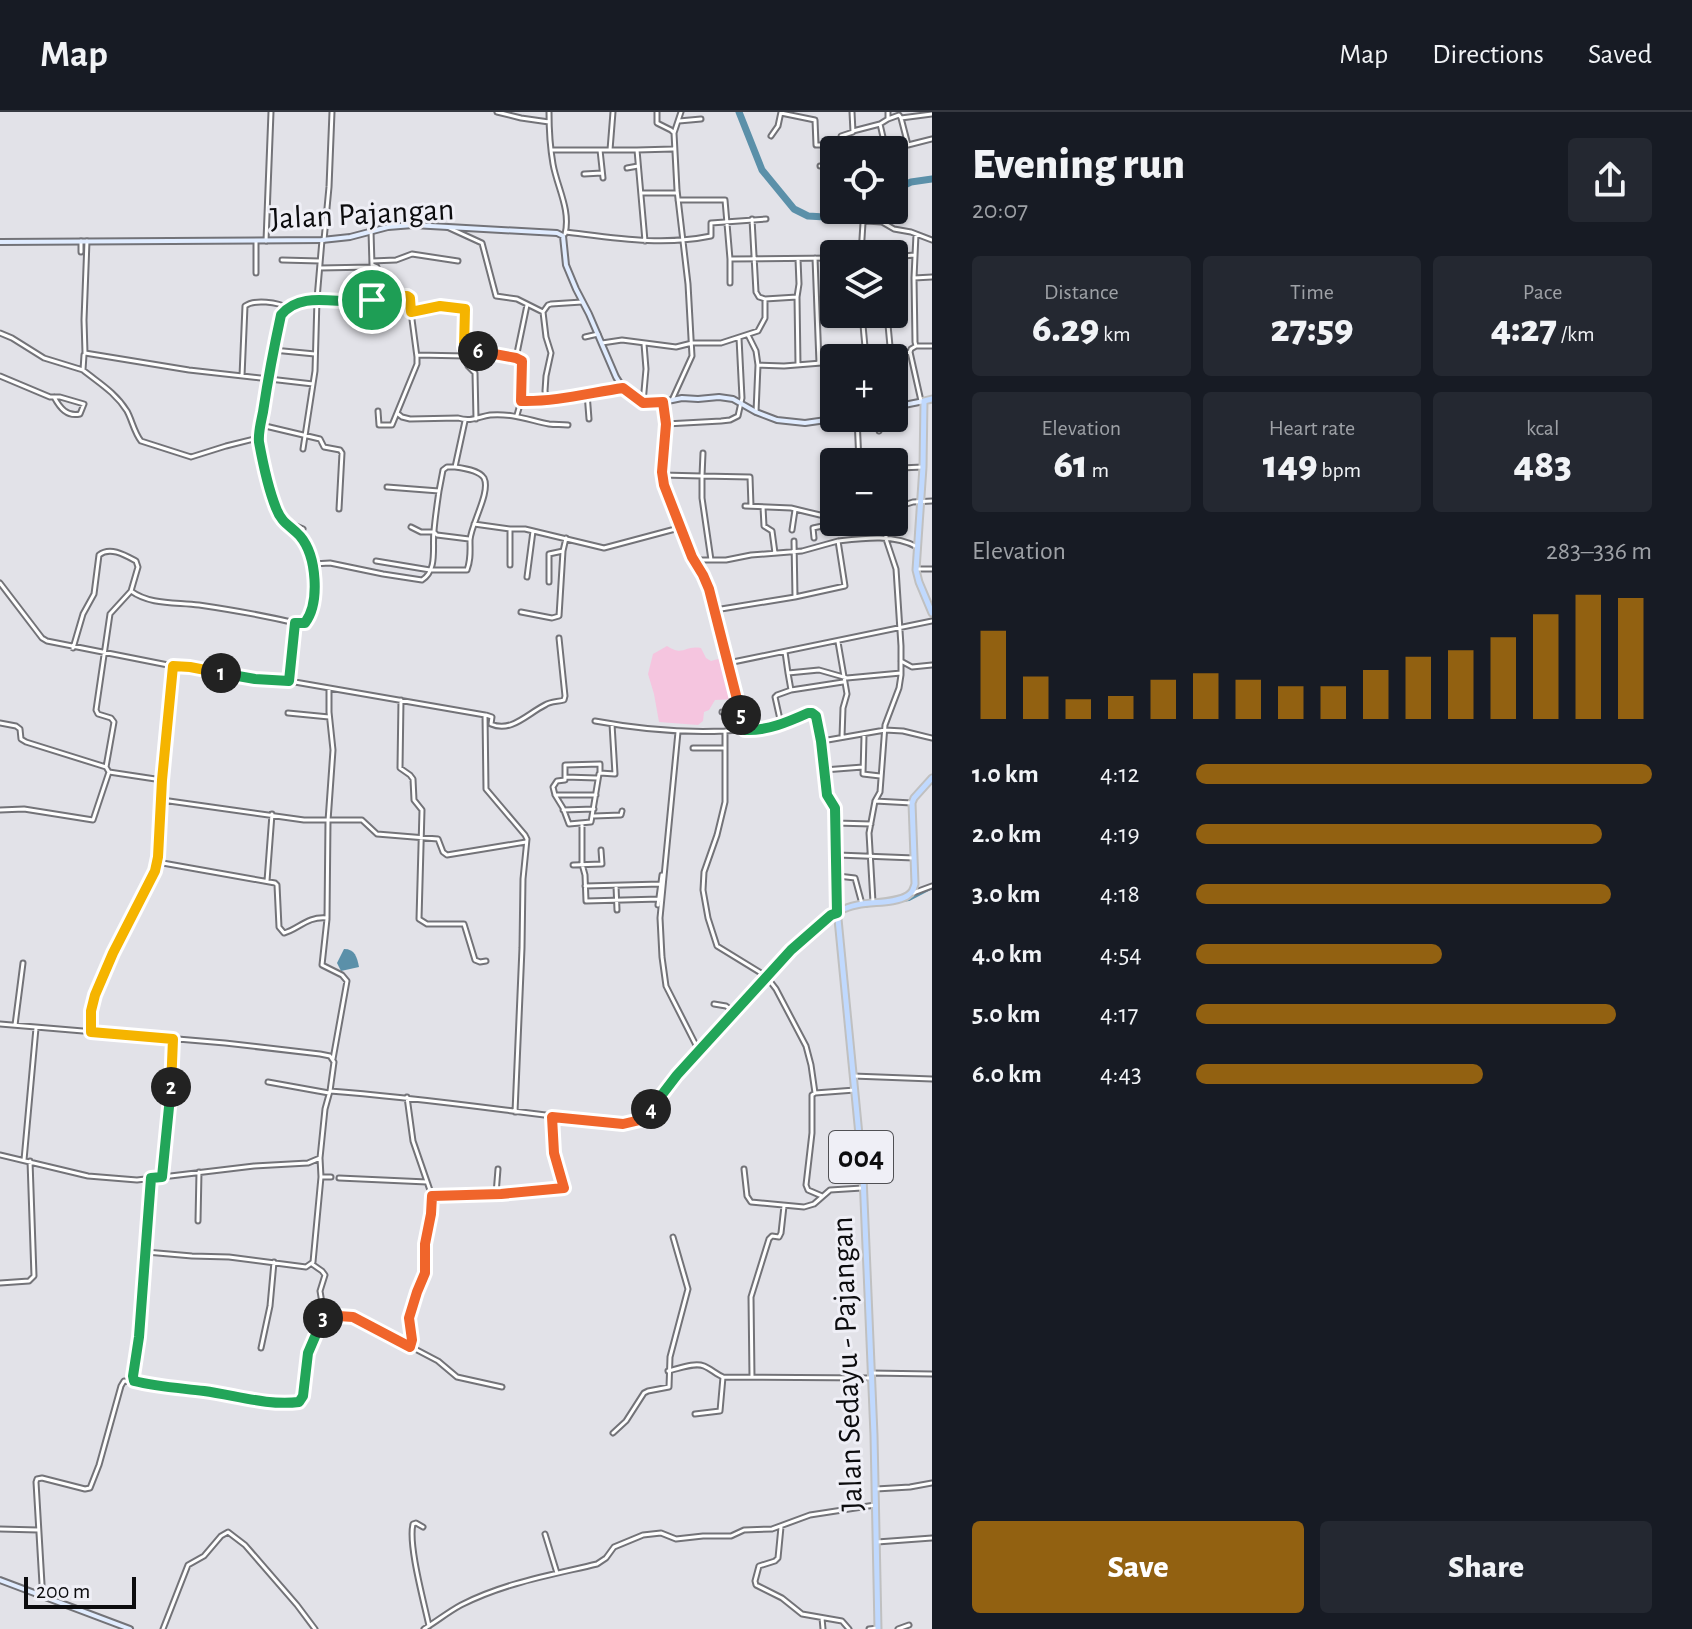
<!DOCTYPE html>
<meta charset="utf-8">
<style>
body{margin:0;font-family:"Alegreya Sans",sans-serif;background:#242831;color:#f1f3f6;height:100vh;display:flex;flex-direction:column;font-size:30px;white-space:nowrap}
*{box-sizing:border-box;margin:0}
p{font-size:26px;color:#9ea1a6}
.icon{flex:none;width:44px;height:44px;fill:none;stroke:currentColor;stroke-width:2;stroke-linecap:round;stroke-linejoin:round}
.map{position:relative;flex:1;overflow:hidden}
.sheet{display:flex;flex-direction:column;background:#171b24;width:760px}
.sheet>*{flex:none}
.fabs{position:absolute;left:820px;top:24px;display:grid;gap:16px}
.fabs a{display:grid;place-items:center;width:88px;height:88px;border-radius:8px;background:#171b24;box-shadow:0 2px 6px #0004;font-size:40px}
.scale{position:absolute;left:24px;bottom:20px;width:112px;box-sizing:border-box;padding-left:8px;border:4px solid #0c0c0e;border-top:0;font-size:22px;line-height:28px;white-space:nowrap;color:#0c0c0e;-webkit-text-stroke:6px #efeff6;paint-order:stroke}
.pin{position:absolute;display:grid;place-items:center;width:68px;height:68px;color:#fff;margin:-34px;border:4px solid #fff;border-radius:50%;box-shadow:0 2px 8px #0007}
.km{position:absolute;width:40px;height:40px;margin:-20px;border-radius:50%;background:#222;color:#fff;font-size:22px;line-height:40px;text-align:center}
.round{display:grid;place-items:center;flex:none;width:84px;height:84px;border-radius:8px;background:#242831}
.head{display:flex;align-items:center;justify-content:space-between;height:136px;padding:0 40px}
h1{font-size:44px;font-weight:800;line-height:60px}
.figures{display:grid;grid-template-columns:repeat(3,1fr);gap:12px;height:136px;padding:8px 40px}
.figures div{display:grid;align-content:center;border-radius:8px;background:#242831;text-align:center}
.figures b{font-size:40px;font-weight:800}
.figures small{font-size:22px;font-weight:400}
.figures p{font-size:22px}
.chart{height:224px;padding:16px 40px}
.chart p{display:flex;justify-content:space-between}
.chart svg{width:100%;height:144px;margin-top:8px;stroke:#926111;stroke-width:6}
.button{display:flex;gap:16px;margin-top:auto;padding:16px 40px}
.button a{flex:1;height:92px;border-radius:8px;background:#926111;color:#fff;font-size:32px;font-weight:800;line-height:92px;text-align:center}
.button a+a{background:#242831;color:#f1f3f6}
ul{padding:0 40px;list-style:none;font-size:26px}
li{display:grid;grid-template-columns:128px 96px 1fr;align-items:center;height:60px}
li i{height:20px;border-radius:10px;background:#926111}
header{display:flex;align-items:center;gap:48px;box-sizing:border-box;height:112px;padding:0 40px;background:#171b24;border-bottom:2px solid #363941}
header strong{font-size:38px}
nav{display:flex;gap:44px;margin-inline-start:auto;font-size:28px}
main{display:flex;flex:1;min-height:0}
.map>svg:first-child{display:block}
.green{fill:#f5c5df}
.water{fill:#5b90a9}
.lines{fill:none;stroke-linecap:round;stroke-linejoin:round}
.stream{stroke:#5b90a9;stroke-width:2}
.river{stroke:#5b90a9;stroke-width:7}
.street-casing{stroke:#737378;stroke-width:7}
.secondary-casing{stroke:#737378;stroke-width:8}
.primary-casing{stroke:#c0c0c0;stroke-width:9}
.street{stroke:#fff;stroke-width:3}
.secondary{stroke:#e0ecff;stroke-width:4}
.primary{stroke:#c0d9fe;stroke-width:5}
.split-1-casing{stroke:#fff;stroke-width:16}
.split-2-casing{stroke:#fff;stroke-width:16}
.split-3-casing{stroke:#fff;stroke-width:16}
.split-4-casing{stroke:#fff;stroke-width:16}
.split-5-casing{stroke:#fff;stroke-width:16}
.split-6-casing{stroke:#fff;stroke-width:16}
.split-7-casing{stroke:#fff;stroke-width:16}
.split-1{stroke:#22a559;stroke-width:10}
.split-2{stroke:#f5b400;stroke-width:10}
.split-3{stroke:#22a559;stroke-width:10}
.split-4{stroke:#f0652b;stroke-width:10}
.split-5{stroke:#22a559;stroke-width:10}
.split-6{stroke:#f0652b;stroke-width:10}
.split-7{stroke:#f5b400;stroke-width:10}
.labels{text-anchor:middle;stroke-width:6;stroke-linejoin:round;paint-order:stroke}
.shield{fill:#efeff6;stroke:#505054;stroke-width:2}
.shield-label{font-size:30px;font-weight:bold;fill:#0c0c0e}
.street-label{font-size:32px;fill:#0c0c0e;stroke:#efeff6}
</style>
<header>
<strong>Map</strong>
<nav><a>Map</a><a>Directions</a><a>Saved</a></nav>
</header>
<main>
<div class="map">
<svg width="932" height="1517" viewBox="0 0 932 1517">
<rect width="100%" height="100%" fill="#e2e2e8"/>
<path class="green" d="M667 534C684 545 684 533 701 536L706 546 711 549 725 545 734 581V587L715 588 709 598 704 600 703 609 698 613 659 610 654 582 648 562 653 542Z"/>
<path class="water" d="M344 837C355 837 357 845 359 855L341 859 337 851Z"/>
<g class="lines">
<path class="stream" d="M862 795 909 788 932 776"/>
<path class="river" d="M739 0 762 58 794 97 808 104 842 106 864 98
M894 78 911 70 932 67"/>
<defs>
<path id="street" d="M497 0 521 6 549 10
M549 0C549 17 550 35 553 52 557 75 571 98 565 122
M657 0V11L671 18 674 21 677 78 688 172 692 244 672 288
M781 1 815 8 816 33H841
M932 2 901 6 908 33 932 27
M888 7 899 3 901 6
M679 9 701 7
M880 12 886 38
M853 19 880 12 888 7V0
M674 21 681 0
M771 24 778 14 781 0
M551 38H600L603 66
M600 38H637L645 129
M610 38 613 0
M637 38 673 37
M841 38V24L853 20 852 0
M820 54 834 53
M627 56 638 54
M584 62 602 61
M641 81H677
M678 88H725L730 147 834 146
M447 115 482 131 496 184 517 187 543 200 548 193 551 192 582 190
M371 119 372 153 377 155 382 186
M566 120C616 126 662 134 711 124V111L766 107
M916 122 914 166 915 230 916 234H932
M324 128 329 75 332 0
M81 129V140
M87 129 84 208 85 241 189 258 313 272
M266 129 271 0
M861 142 863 111 866 109 882 110 894 117 911 120 932 128
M894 145 914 143
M815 146 819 251
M730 147V171
M282 148 320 149
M372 149 396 148 412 142 458 149
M320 156 372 155
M256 161V129
M914 166 932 165
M797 185 798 253
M765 187 797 185 799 172 798 147
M412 200 440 194 465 197V236L516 246 527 193
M543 200 546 225 551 241 546 264 545 279 547 289
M862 202 866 246
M887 202 891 245
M0 221 12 226 44 246 83 258
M748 223 756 239 758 253
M585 225 598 222
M602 231 622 228 676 235 692 231H721L758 219 765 206V187L759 185 756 180 752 107
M273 238 315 242
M910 240 921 289
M84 243 83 258C99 271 115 280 127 299 132 308 134 320 141 329L191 345 226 334 258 326
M417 243 466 244V237
M466 244 468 254 475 261 476 307
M516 246 520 247 522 250 521 289H547L587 281
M889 246 910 240 911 237 916 234
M0 264 50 285H60L84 292 80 302C67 305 60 296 54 285
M242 264 245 194C254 187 278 190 288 196
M663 290 666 325 662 360 664 373 692 445 703 463 709 477 745 618
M643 291 646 257 644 232
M756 300 758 253 784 254 834 250
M397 301 402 305 410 307 458 306C471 310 478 305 490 303 511 301 529 308 549 312 556 313 562 312 568 313
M517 303 521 289
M857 306 859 350
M877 306 879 319
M589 307 587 281 622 277
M666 312 721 309 730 308 738 304 742 286 739 226
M261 313 320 327 324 335 340 338 342 341 339 397
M303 337 315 259 317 187 322 128
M859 343 885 344 887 350
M900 356 923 355
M662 363 702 364 703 341
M387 375 439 379 443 358 447 355H455
M745 394 791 396 820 403 834 400
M763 395 764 414 772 419 775 441
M894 396 913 390 932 389
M282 408 303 417
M474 412 510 417H525L604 436 679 416
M411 415 421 420H434L437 423 469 427
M792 418 795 398
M814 426 813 416 841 410
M794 429 795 485
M839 429C864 426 895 422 917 435
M694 448H726L751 443 802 439 838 429 845 474 795 485 715 498
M711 448 702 386V364L750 365 751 394
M376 449 430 458H467C471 447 470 440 470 428 471 412 491 380 484 366 479 358 463 356 455 355L465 309
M313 452 330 451 383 462 422 468C438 458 432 435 434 419 435 406 437 393 439 379
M510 453V417
M916 457H932
M527 465 533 419
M549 470V442L563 439 566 426
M0 471 42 526 47 529 173 554 190 555 255 567 289 569 485 603 486 677 525 723 527 727 523 767 522 836 515 1000
M521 500 552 506 559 504 563 439
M838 530 847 582 843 596 842 625
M73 536 83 502 94 482 99 443C110 434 125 443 136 449L138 455 131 479C150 493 176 490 199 493 233 498 267 504 300 512L307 510 311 501 315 468 313 452 308 438 299 423 285 412 275 395 258 326 273 238 283 199C317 179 325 195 358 191 376 189 392 182 409 185L417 245V252L392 313H379L378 299
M785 540 788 561 819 558 847 566 901 561
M901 549 912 555 932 553
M728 551 932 509
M289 569 295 511
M791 578 843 570
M401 588 400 656 410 663 413 667 414 688 422 698 419 807 427 812H464L475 848 480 850 486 849
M722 600 741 602
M288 601 329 605
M486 603 492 605 491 612C511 621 527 602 545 593 551 589 557 590 564 588L565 584 559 526
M595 609C638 617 681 621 725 619
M0 611 16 614 20 617 21 627 26 630 106 655 109 660 162 668V688L304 708H362L377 722 438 727 443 740 447 743 526 730
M781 612 775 585 777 583 791 578 788 561
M678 620 660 806 662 845 666 874 699 939
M864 624 863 662 880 664
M822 629 885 618 903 619 932 626
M693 636H723
M106 655 114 610 111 606 98 602 96 598 110 502 131 479
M824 658 863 655
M565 665 597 666
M162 668 173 554
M555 683 563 696 569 712 591 710 599 662
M596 683H555L553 675 557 669 565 668V653L600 652V661L615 662 612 612
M875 689 880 680 885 613 899 576 901 563V534L896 457 886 427V410
M0 698 24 697 93 708 109 660
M563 698 594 697
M594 704 621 703 622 699
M582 711V752L585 763 586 789 660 787
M836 711 871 712
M838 743 914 746
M157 750 275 771 277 773 279 815 284 821C299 817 307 804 327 806L328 709 333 638 329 600V576
M573 753 602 752 601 738
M838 764 855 766 862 792
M267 769 272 702
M585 774 661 772
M616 774 617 798
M913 781 932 774
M873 790 869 721 875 689 912 691
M658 793 662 763
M327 807 322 853 342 863 347 869 333 947
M714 892 726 894 734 900
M0 912 225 931 320 942 330 944 334 950 330 979
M15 913 23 851
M91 920V899L95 883 113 841 155 759 158 745 162 688
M853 964 932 967
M268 970 329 981
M815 981 855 978
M407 985 413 1029 432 1084 431 1102 425 1132V1161L417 1180 409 1206 412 1228 410 1235
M0 1043 88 1064 137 1068 254 1054 308 1051 320 1046 325 997 330 979C428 986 525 1002 623 1012L635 1010 645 1004 677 963 791 838 831 803 840 799
M24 1048 36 916
M744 1057 747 1084 751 1090 804 1095 814 1092 830 1078 862 1076
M162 1065 171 970 173 927
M321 1065H331
M339 1066 427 1070
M496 1082 498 1057
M433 1084 501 1082 564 1076 554 1041 552 1005
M822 1084 808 1078 806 1073 812 1021V983L815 981 811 953 806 934 776 877 766 864 717 834 708 806 703 778 704 760 717 723 725 690V619L767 616 808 601H812L816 604 821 629 827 683 835 696 838 787 837 801
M198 1109 199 1060
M146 1140 192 1144 229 1145 306 1155 313 1150 321 1065 320 1046
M0 1171 29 1169 34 1164 30 1049
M324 1203 358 1207 438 1249 457 1265 502 1275
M261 1236 270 1194 274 1150
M668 1259C678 1257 694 1250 704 1254 711 1257 716 1262 723 1265L871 1266
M871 1261 932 1262
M752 1265 751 1185 769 1127 772 1124 779 1125 781 1121 784 1094
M134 1269 133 1264 139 1225 151 1066
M695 1302 720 1299 723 1265
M613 1321 626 1309 644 1281 648 1279 669 1275 670 1245 688 1177 673 1125
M876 1377 910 1375 932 1371
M423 1415 416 1411 413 1412C408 1433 424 1490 429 1514
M781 1415 778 1446 775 1449 759 1454 755 1469 756 1473 782 1486 802 1502 842 1509 849 1517
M0 1417 38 1418
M545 1422 557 1461
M877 1430 932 1426
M41 1483 42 1472 36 1370 37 1367 42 1366 85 1377 90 1376 99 1353 121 1274 124 1269 273 1290 295 1291 301 1289 308 1241 324 1203 320 1179 325 1163 322 1159 312 1152
M822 1506 823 1517
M163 1517 188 1453 204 1444 221 1424 228 1420 245 1433 297 1493 315 1517
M424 1517C437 1509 448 1500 461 1493 504 1471 551 1463 597 1452L606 1446 614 1435 643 1423 661 1421 676 1427 703 1424H731L744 1418 772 1417 810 1403 875 1393
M869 1517 878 1516
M898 1517 909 1513"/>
<path id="secondary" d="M0 130 322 128 350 125 388 115 413 113 557 121 563 124 566 153 576 177 589 202 616 265 623 276 638 289 653 292 682 286 698 287 719 285 733 287 756 300 777 308 805 311 840 306
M894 295 924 289
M0 1468 130 1517"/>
<path id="primary" d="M932 287 924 289 923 355 916 458 919 470 932 501
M878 1517 874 1323 863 1064 838 807 840 799C860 787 890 794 907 784 913 780 913 778 915 772L912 691 914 686 932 666"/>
</defs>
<use href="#street" class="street-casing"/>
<use href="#secondary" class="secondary-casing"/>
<use href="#primary" class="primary-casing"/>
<use href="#street" class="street"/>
<use href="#secondary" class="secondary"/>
<use href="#primary" class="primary"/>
</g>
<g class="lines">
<defs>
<path id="split-1" d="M221 561 255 567 289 569 295 511H305C320 491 317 444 300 424 290 413 282 412 276 396 268 376 263 352 259 330 258 321 261 310 263 300 268 267 274 235 281 203 303 176 342 195 372 188"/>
<path id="split-2" d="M171 975 173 927 91 920V899L95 883 113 841 155 759 158 745 162 668 173 554 190 555 221 561"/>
<path id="split-3" d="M171 975 162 1065 151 1066 139 1225 133 1264 134 1269C158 1275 180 1276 204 1279 235 1283 267 1294 299 1290L303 1284 308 1241 323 1206"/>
<path id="split-4" d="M323 1206 324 1203 353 1205 410 1235 412 1228 409 1206 417 1180 425 1161V1132L431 1102 432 1084 501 1082 564 1076 554 1041 552 1005 623 1012 640 1008 651 997"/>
<path id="split-5" d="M651 997 677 963 791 838 831 803 837 801 835 696 827 683 821 629 816 604 812 601H808C788 610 767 619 745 618L741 603"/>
<path id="split-6" d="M478 239 516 246 522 249 521 289C555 290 589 281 623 276L643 291 663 290 666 312 662 360 664 373 692 445 703 463 709 477 741 603"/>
<path id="split-7" d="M372 188 387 185 407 184 410 186 411 200 440 194 465 197 464 235 466 237 478 239"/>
</defs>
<use href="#split-1" class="split-1-casing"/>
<use href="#split-2" class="split-2-casing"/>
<use href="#split-3" class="split-3-casing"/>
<use href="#split-4" class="split-4-casing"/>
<use href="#split-5" class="split-5-casing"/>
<use href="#split-6" class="split-6-casing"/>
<use href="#split-7" class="split-7-casing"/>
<use href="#split-1" class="split-1"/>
<use href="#split-2" class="split-2"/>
<use href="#split-3" class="split-3"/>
<use href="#split-4" class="split-4"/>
<use href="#split-5" class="split-5"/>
<use href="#split-6" class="split-6"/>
<use href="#split-7" class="split-7"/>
</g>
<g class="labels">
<rect class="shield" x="829" y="1019" width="64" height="52" rx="6"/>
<g class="shield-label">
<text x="861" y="1055">004</text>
</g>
<g class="street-label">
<text transform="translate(362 101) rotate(-3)" y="11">Jalan Pajangan</text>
<text transform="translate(846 1252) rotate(-92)" y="11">Jalan Sedayu - Pajangan</text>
</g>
</g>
</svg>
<div class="fabs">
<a><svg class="icon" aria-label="locate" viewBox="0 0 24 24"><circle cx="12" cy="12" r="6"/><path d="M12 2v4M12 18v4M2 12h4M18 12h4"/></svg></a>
<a><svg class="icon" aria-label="layers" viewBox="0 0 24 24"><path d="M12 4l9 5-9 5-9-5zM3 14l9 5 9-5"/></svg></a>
<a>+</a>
<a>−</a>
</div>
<div class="scale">200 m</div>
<div class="pin" style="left:372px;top:188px;background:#1e9e55"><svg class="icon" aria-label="arrive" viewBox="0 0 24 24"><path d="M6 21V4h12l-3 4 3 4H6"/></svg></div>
<b class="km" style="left:221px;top:561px">1</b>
<b class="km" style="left:171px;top:975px">2</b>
<b class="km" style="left:323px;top:1206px">3</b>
<b class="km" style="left:651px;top:997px">4</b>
<b class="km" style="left:741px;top:603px">5</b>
<b class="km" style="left:478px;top:239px">6</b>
</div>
<section class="sheet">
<div class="head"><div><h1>Evening run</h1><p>20:07</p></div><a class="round"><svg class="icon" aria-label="share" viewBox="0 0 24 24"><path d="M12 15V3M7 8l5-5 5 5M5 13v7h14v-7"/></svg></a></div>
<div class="figures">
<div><p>Distance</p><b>6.29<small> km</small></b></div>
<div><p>Time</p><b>27:59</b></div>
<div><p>Pace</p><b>4:27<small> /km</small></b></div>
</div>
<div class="figures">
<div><p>Elevation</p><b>61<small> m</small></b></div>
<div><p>Heart rate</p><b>149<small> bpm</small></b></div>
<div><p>kcal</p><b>483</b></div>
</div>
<div class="chart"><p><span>Elevation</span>283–336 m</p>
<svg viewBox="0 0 160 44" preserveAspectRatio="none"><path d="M5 44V17M15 44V31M25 44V38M35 44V37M45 44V32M55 44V30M65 44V32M75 44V34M85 44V34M95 44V29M105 44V25M115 44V23M125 44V19M135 44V12M145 44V6M155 44V7"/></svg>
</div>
<ul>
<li><b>1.0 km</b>4:12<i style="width:100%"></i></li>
<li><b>2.0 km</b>4:19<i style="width:89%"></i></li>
<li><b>3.0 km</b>4:18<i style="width:91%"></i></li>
<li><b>4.0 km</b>4:54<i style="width:54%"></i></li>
<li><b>5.0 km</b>4:17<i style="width:92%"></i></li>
<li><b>6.0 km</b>4:43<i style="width:63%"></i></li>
</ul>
<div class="button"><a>Save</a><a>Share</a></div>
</section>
</main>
